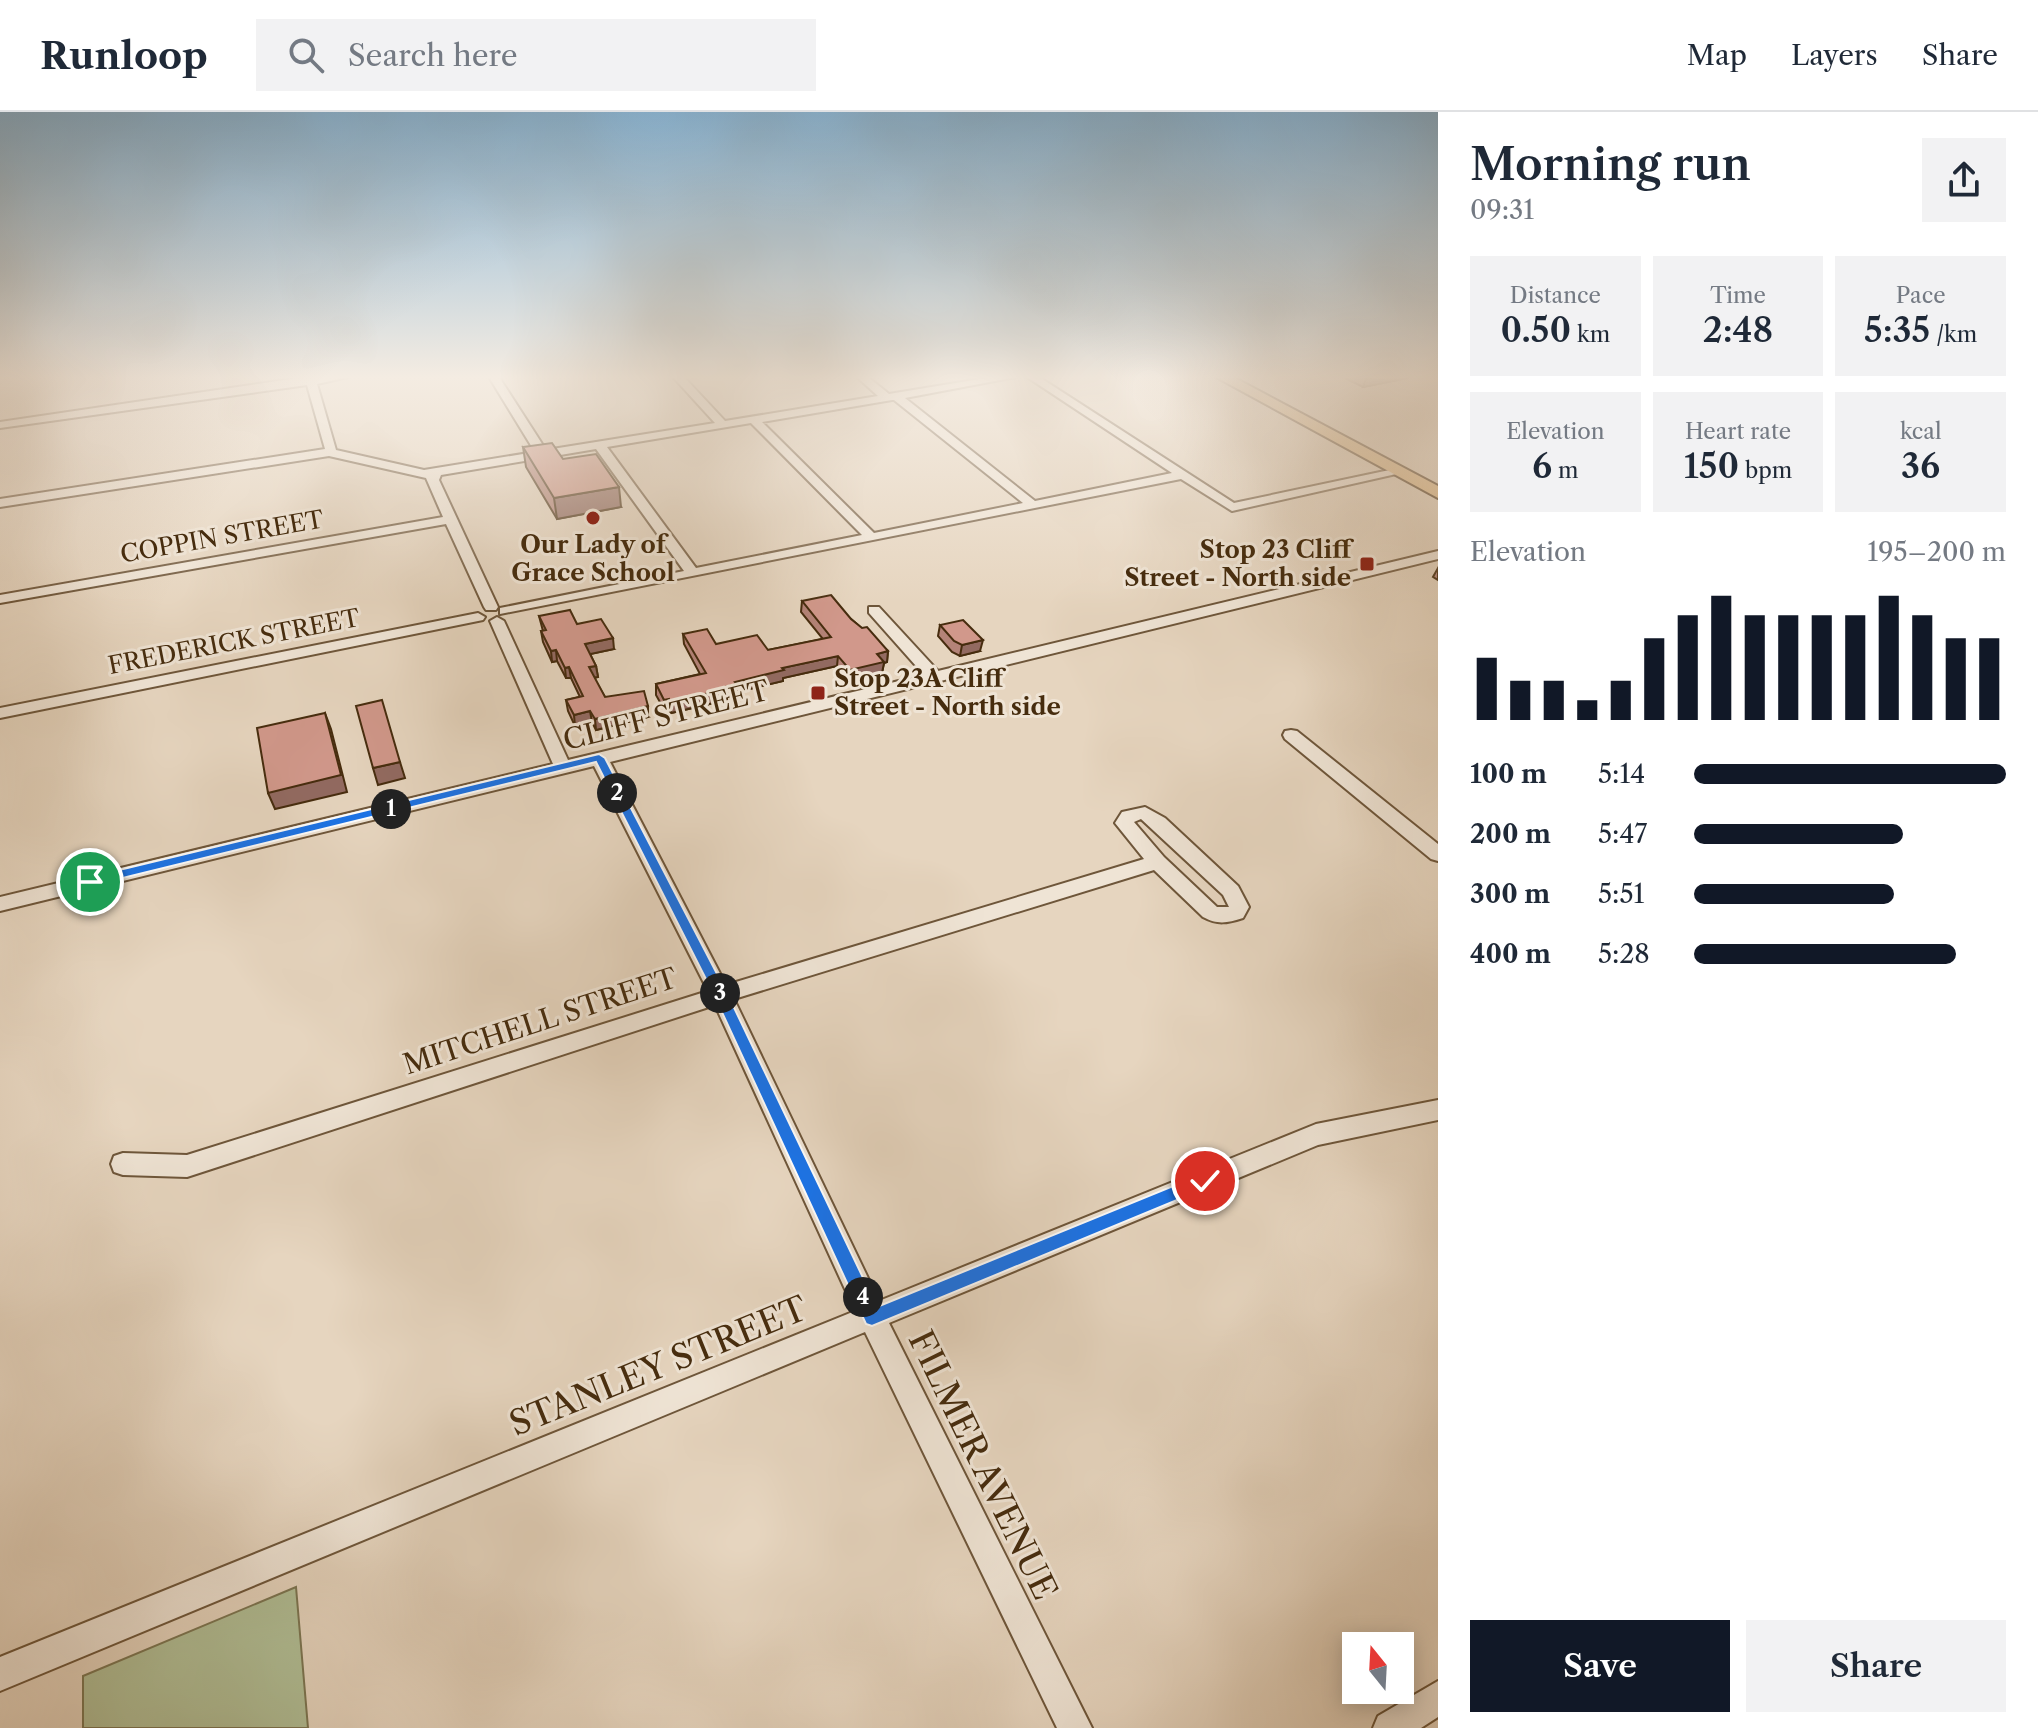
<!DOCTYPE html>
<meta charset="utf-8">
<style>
body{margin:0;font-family:"Libre Caslon Text",serif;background:#f2f2f3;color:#1f2937;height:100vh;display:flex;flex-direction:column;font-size:30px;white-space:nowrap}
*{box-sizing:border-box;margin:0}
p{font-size:26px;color:#747a83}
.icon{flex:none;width:44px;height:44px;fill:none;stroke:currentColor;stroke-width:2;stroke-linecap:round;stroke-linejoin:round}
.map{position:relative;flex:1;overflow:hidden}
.sheet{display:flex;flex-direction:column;background:#fff;width:600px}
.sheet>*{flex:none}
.needle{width:52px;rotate:342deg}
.buttons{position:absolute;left:1342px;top:1520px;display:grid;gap:16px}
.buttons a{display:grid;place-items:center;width:72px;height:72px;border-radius:0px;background:#fff;box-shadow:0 4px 20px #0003;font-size:40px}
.pin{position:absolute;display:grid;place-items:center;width:68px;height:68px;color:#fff;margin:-34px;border:4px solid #fff;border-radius:50%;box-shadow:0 2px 8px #0007}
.km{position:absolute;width:40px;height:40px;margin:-20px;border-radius:50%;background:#222;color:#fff;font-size:22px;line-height:40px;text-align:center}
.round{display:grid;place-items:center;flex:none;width:84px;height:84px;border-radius:0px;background:#f2f2f3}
.overview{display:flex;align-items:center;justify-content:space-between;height:136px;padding:0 32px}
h1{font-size:44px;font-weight:600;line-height:60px}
.metrics{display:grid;grid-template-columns:repeat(3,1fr);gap:12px;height:136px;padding:8px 32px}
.metrics div{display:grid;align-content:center;border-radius:0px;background:#f2f2f3;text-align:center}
.metrics b{font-size:34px;font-weight:600}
.metrics small{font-size:22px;font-weight:400}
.metrics p{font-size:22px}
.chart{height:224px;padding:16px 32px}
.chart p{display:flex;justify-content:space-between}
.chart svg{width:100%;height:144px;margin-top:8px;stroke:#111827;stroke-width:6}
.cta{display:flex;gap:16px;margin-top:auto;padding:16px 32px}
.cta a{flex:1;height:92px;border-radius:0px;background:#111827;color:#fff;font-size:32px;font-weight:600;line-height:92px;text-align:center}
.cta a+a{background:#f2f2f3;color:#1f2937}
ul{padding:0 32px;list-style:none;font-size:26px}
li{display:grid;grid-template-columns:128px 96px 1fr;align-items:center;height:60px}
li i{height:20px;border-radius:10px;background:#111827}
header{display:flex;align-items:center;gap:48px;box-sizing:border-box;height:112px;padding:0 40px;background:#fff;border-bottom:2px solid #e0e1e3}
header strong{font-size:38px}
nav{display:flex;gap:44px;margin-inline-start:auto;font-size:28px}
.search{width:560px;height:72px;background:#f2f2f3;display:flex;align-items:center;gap:20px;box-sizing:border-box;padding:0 28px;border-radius:0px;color:#747a83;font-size:30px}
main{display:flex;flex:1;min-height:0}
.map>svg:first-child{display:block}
.green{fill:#b0be96;stroke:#7b7552;stroke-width:2}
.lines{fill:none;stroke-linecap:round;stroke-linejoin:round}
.minor-casing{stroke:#6e563a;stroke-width:4}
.major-casing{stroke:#462c0e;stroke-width:4}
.minor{fill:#efe4d5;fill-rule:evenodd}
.major{fill:#e3ba80;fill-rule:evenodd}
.wall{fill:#b48378;stroke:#462c0e;stroke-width:2}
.shaded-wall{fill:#926a61;stroke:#462c0e;stroke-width:2}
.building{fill:#d1988b;stroke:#462c0e;stroke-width:2}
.route{fill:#1a73e8;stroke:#fff;stroke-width:2}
.poi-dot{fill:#8f2418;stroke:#efe4d5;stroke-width:3}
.labels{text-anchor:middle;stroke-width:6;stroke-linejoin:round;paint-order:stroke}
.far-street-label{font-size:24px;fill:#462c0e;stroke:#efe4d5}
.far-poi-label{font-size:24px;font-weight:bold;fill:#462c0e;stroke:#efe4d5}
.street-label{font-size:28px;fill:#462c0e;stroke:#efe4d5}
.near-street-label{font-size:34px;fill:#462c0e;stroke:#efe4d5}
</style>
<header>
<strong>Runloop</strong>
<div class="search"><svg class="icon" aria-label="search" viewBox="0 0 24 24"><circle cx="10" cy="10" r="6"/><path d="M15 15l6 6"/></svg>Search here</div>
<nav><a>Map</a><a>Layers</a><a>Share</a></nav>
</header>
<main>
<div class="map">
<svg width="1438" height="1616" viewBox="0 0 1438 1616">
<rect width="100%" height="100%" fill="#e6d5bf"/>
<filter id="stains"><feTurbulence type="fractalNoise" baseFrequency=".0025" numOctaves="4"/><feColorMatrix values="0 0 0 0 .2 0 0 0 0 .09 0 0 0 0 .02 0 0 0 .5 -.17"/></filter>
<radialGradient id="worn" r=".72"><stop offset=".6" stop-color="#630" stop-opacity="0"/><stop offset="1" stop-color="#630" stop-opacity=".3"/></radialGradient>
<path class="green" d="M296 1475 308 1616H83V1564Z"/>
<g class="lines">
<defs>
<path id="minor" d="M305 265H348L317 272 336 338 424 358 535 340 489 265H499L546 338 715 311 673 265H684L725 309 878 284 857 265H868L889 282 992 265H1016L905 286 1035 389 1172 361 1027 265H1039L1234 391 1399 356 1405 360 1232 399 1181 367 500 502V496L505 495 684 459 596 337 441 363 439 368 498 495 496 498H486L484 495 446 412 0 491V483L443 405 426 366 329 344 0 395V387L325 337 307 273 0 316V310ZM892 288H894L1023 391 874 421 762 310ZM751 311 862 423 696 456 607 335Z
M1438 439V447L610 650 726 873 1144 747 1115 711 1122 700 1145 695 1165 706 1238 774 1249 795 1243 806C1227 811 1218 813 1203 805L1154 758 734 887 879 1189 1316 1012 1438 988V1008L1318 1033 889 1211 1092 1616H1057L865 1220 0 1579V1545L855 1199 715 893 187 1065 123 1063 114 1060 111 1052 114 1044 123 1041 187 1043 708 879 594 654 0 799V785L553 652 490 509 497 505 504 509 568 648 924 563 869 501V495H879L938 559ZM1141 707 1223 783 1229 795H1217L1164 745 1134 710Z
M478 501 485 505 483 508 0 606V596Z
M1291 618 1297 619 1438 732V749L1431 747 1285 627 1283 623 1285 619Z
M1438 1569V1605L1421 1616H1373L1378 1604Z"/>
<path id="major" d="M1216 265H1233L1438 374V386Z"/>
</defs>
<use href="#minor" class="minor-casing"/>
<use href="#major" class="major-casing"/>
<use href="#minor" class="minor"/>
<use href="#major" class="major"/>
</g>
<path class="wall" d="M1343 265H1408V266L1363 275Z
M523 335 563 347 621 395 557 407 526 355Z
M1438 456V468L1433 465Z
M802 489 851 507 888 539 887 550 884 551 882 561 849 569 837 554 783 566V569L737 580 736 583 727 585V588L671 601 669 598 665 599 656 583V572L700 562 684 532 683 522 716 532 768 538 823 527 801 500Z
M539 504 577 512 614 537 590 542 596 554 598 565 594 566 605 585 648 605 596 618 592 610 575 614 568 599 566 588 580 585 571 566H566L557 549 552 550 543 530 541 519H543Z
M940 513 980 539 960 544 952 540 938 524Z"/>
<path class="shaded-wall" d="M1377 265H1408V266L1363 275 1366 267Z
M619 375 621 395 557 407 554 386Z
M613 526 614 537 586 543 585 532Z
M983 528 980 539 960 544 962 533Z
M556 538 557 549 552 550 551 539Z
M888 539 887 550 884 551 882 561 849 569 850 558 877 542Z
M838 544 837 554 783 566V569L737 580 736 583 727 585V588L671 601 670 590 725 575 735 570 782 556Z
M596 554 598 565 591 566 589 555Z
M569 555 571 566H566L565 556Z
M669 587V598L665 599 664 588Z
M648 594V605L596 618 595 607Z
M590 599 592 610 575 614 574 603Z
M325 601 331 617 347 680 275 697 268 681Z
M400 650 405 666 378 673 373 656Z"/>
<path class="building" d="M552 331 563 347 596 342 619 375 554 386 523 335Z
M831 483 851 507 862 516 867 515 888 539 877 542 884 550 850 558 838 544 782 556 784 558 735 570 737 572 725 575 727 577 670 590 669 587 664 588 656 572 706 561 683 522 707 517 716 532 757 523 768 538 831 525 802 489Z
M570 498 577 512 601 507 613 526 585 532 596 554 589 555 605 585 644 579 648 594 595 607 590 599 574 603 566 588 583 584 569 555 565 556 556 538 551 539 541 519 546 518 539 504Z
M963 508 983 528 962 533 954 529 940 513Z
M382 588 400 650 373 656 356 594Z
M325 601 341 663 268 681 257 616Z"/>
<linearGradient id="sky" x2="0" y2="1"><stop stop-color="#88b5d6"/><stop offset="0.54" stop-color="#f4ece2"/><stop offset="1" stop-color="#f4ece2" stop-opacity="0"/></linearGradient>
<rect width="1438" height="491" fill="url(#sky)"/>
<path class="route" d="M599 642 605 646 728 883 877 1195 1205 1061 1211 1063V1074L872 1214 866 1212 714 883 596 650 90 774 84 770 90 765Z"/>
<g class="poi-dot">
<circle cx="593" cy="406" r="8"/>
<rect x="1359" y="444" width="16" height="16" rx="4"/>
<rect x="810" y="573" width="16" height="16" rx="4"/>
</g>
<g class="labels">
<g class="far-street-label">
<text transform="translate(222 425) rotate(-10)" y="8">COPPIN STREET</text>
<text transform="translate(234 530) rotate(-11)" y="8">FREDERICK STREET</text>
</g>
<g class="far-poi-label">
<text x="593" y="441">Our Lady of<tspan x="593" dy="28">Grace School</tspan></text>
<text x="1351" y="446" text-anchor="end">Stop 23 Cliff<tspan x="1351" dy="28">Street - North side</tspan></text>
<text x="834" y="575" text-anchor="start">Stop 23A Cliff<tspan x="834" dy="28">Street - North side</tspan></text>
</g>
<g class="street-label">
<text transform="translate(666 603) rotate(-14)" y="10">CLIFF STREET</text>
<text transform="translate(540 909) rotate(-18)" y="10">MITCHELL STREET</text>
</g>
<g class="near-street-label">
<text transform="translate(658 1254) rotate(-22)" y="12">STANLEY STREET</text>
<text transform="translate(983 1353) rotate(64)" y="12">FILMER AVENUE</text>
</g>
</g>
<rect width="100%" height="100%" filter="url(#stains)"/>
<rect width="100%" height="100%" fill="url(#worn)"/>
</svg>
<div class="buttons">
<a><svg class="needle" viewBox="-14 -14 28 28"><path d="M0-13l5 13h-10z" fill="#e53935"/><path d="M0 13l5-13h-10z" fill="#747a83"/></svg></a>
</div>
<div class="pin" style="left:90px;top:770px;background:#1e9e55"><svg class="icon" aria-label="arrive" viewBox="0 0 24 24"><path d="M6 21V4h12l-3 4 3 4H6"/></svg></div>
<div class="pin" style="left:1205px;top:1069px;background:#d93025"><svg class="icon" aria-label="check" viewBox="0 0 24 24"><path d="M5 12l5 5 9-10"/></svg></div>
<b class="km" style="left:391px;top:697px">1</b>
<b class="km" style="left:617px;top:681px">2</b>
<b class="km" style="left:720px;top:881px">3</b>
<b class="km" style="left:863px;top:1185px">4</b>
</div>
<section class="sheet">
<div class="overview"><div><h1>Morning run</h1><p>09:31</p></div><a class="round"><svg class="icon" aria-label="share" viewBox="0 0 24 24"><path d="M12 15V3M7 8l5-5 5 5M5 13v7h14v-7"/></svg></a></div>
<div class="metrics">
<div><p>Distance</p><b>0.50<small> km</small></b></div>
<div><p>Time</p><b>2:48</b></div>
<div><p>Pace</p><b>5:35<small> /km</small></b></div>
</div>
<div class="metrics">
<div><p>Elevation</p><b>6<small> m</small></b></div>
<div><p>Heart rate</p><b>150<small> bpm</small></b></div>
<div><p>kcal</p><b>36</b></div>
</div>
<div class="chart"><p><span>Elevation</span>195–200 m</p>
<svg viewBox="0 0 160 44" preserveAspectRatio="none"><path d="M5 44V25M15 44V32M25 44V32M35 44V38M45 44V32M55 44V19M65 44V12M75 44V6M85 44V12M95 44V12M105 44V12M115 44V12M125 44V6M135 44V12M145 44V19M155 44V19"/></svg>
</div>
<ul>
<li><b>100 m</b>5:14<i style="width:100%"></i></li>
<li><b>200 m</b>5:47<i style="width:67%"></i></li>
<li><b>300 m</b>5:51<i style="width:64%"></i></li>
<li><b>400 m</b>5:28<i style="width:84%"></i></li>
</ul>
<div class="cta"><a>Save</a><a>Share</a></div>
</section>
</main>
